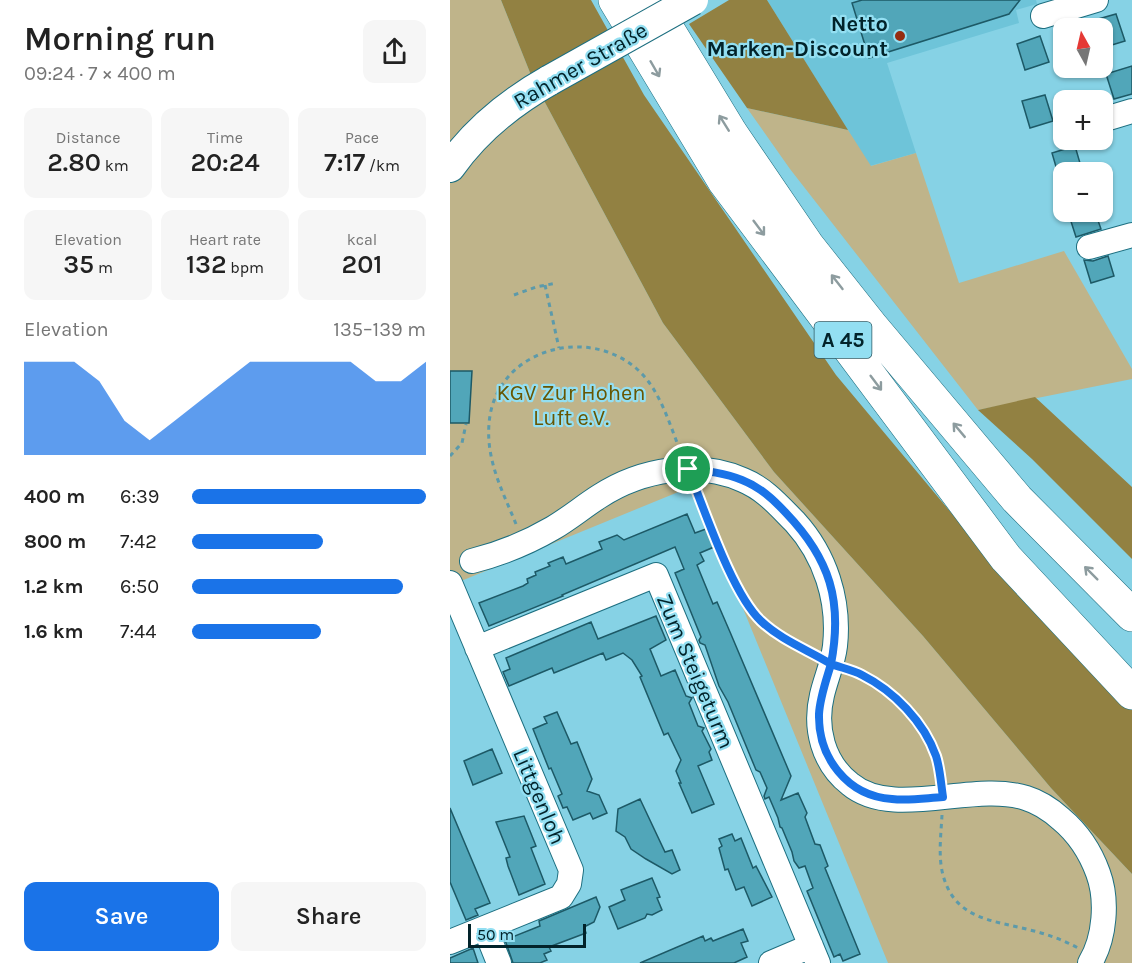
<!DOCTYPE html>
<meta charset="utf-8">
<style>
body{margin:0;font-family:Karla,sans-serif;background:#f6f6f6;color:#222;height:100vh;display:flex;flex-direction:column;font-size:22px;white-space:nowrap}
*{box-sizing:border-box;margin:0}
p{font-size:20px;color:#767676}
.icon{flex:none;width:33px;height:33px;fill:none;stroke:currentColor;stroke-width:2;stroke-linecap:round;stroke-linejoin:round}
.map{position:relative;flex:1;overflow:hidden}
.panel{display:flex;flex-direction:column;background:#fff;width:450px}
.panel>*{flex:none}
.needle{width:39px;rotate:352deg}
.fabs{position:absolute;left:603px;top:18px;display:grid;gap:12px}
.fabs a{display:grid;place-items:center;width:60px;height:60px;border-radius:12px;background:#fff;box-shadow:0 2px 4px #0004;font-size:30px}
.scale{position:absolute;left:18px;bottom:15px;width:118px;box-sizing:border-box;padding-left:6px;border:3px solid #02232a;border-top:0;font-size:16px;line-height:21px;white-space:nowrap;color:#02232a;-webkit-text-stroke:4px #93dff2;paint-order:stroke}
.pin{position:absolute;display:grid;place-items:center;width:51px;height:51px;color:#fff;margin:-26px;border:3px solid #fff;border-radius:50%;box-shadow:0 2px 6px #0007}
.round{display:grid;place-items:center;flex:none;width:63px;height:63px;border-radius:12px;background:#f6f6f6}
.overview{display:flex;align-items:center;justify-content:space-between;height:102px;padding:0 24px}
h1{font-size:33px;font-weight:600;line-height:45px}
.figures{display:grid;grid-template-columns:repeat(3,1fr);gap:9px;height:102px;padding:6px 24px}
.figures div{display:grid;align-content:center;border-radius:12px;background:#f6f6f6;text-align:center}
.figures b{font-size:26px;font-weight:600}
.figures small{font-size:16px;font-weight:400}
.figures p{font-size:16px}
.chart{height:168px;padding:12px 24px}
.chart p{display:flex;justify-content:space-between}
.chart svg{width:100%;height:108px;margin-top:6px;fill:#1a73e8;opacity:.7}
.button{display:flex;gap:12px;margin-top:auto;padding:12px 24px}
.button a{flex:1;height:69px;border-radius:12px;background:#1a73e8;color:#fff;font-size:24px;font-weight:600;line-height:69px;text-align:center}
.button a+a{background:#f6f6f6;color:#222}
ul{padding:0 24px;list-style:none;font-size:20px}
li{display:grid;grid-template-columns:96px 72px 1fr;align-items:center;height:45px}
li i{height:15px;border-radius:8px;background:#1a73e8}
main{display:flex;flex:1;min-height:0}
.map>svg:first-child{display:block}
.built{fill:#6ec4d9}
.green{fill:#bfb48a}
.forest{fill:#928142}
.building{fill:#51a6b9;stroke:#1d5966;stroke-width:1.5}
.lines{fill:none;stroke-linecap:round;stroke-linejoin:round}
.minor-casing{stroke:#1d6f80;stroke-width:26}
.major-casing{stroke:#1d6f80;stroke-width:32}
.highway-casing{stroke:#1d6f80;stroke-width:34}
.path{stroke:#5c9aaa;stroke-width:3;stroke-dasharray:4.5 4.5;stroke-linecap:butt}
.minor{stroke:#fff;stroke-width:24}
.major{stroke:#fff;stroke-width:30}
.highway{stroke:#fff;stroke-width:33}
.major-bridge-casing{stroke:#1d6f80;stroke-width:32;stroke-linecap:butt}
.major-bridge{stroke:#fff;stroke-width:30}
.oneway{stroke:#8d9c9f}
.route-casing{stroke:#fff;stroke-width:12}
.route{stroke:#1a73e8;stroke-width:8}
.poi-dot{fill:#952d11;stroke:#93dff2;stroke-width:2}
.labels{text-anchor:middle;stroke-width:4.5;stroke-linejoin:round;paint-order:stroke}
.shield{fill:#93dff2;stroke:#2e5b66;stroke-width:1.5}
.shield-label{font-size:21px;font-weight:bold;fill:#02232a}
.poi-label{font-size:22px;font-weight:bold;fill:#02232a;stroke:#93dff2;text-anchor:end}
.street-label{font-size:22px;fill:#02232a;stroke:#93dff2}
.park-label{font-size:22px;fill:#675602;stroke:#93dff2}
</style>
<main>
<section class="panel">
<div class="overview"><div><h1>Morning run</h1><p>09:24 · 7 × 400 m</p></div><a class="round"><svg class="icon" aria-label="share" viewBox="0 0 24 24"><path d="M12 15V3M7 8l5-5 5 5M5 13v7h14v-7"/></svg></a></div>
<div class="figures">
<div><p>Distance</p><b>2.80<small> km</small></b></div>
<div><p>Time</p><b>20:24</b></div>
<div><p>Pace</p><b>7:17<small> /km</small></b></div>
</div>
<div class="figures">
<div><p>Elevation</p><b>35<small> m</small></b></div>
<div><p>Heart rate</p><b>132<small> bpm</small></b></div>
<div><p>kcal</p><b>201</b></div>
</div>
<div class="chart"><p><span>Elevation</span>135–139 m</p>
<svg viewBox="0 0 160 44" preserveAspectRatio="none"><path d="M0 44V6L10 6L20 6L30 14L40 30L50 38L60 30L70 22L80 14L90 6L100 6L110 6L120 6L130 6L140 14L150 14L160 6V44z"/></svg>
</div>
<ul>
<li><b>400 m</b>6:39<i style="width:100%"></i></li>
<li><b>800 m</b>7:42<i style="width:56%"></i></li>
<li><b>1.2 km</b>6:50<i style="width:90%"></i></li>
<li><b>1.6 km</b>7:44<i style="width:55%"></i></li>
</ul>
<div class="button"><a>Save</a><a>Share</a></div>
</section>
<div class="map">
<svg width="682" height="963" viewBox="0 0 682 963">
<rect width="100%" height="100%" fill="#86d2e5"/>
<path class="built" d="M317 0H586L587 4 566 10 569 23 437 63 466 153 420 166Z"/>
<path class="green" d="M0 0H51L83 80 213 323 324 472 473 636 601 788 682 874V963H438L243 486 11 581 0 583Z
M297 108 398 130 421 166 466 153 509 283 614 251 682 369V379L528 410 340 169Z"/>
<path class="forest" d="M51 0H141L194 95 386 375 539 558 682 707V874L601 788 473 636 324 472 213 323 83 80Z
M279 0H317L398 130 297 108 239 24Z
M585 397 682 487V559L582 459 528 410Z"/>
<path class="building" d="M412 0H570L559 14 419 58 402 3Z
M666 14 675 41 652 48V28H628L627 25Z
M590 36 599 62 575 70 567 44Z
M682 66V94L664 99 656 74Z
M595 95 603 121 580 128 572 101Z
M625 146 632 170 614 172V175L609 177 602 153Z
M618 212H645L651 229 626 237Z
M658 256 664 276 641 283 634 260 643 261Z
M0 371H22L19 423H0Z
M237 514 245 533 256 529 264 547 250 553 254 561 247 565 263 604 267 602 280 632 341 776 331 800 348 793 357 813 355 817 365 844 370 845 378 866 375 868 410 954 393 961 390 954 384 957 357 891 363 888 355 866 349 868 344 861 342 852 332 828 330 827 328 818 319 797 315 799 314 796 317 788 310 772 306 770 278 702 269 686 255 645 250 643 249 640 251 637 225 573 234 569 225 547 112 595 113 596 39 626 29 603 73 586 78 583 77 579 86 575 85 572 100 566 98 563 113 557 116 564 152 549 149 542 167 535 174 540Z
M206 616 216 640 200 649 211 676 225 670 236 696 242 698 239 703 248 726 254 728 252 731 261 749 259 752 262 760 248 766 264 804 242 813 229 783H231L226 771 231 760 218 733 214 735 190 677 192 676 182 660 173 653 156 660 153 653 104 673 102 668 59 686 53 672 60 669 56 658 141 622 148 639Z
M107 712 121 744 127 742 142 779 137 791 149 795 157 813 143 819 140 813 123 820 117 807 113 808 108 796 112 794 101 768 99 769 83 729 97 723 94 717Z
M42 749 52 773 23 785 14 761Z
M190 799 215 852 222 850 230 870 222 874 196 859 181 849 175 837 166 831 168 809Z
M0 808 40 903 25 909 28 915 16 920 0 882Z
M74 816 86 846 81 848 95 884 69 895 58 866 56 858 60 857 46 822Z
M282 834 285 841 291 838 303 868 306 866 322 897 302 906 294 887 286 890 278 869 275 870 269 848 272 846 269 839Z
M202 878 210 897 207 898 212 910 202 915 197 914 195 918 168 929 159 907 175 900 171 890Z
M146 897 150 907 144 922 134 927 136 933 99 947 101 951 94 954 97 960 90 963H63L55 940 90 926 89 921Z
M293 929 298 941 291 943 297 957 284 963H190L253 936 255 941 261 938 263 941Z
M23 948 28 963H0V958Z"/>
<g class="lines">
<defs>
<path id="minor" d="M593 16 646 0
M652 120 682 111
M639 247 682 235
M22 561C50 554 79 542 103 528 120 518 134 506 150 496 192 469 247 460 293 480 315 489 329 506 345 522 375 555 390 600 385 646 383 663 376 678 372 695 364 728 373 763 400 784 443 820 523 781 576 798 589 802 601 810 611 819 629 834 640 851 648 873 658 900 655 938 640 963
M0 583 121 870 119 884 111 897 0 942
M27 648 206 575 368 963
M35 928 49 963
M321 963 361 946"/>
<path id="major" d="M0 167C26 130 61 102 100 80"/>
<path id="highway" d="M165 0 274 181 556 558 682 693
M200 0 281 133 358 246 423 328 567 499 682 615"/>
</defs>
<use href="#minor" class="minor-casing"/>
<use href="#major" class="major-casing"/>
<use href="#highway" class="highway-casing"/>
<path class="path" d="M95 285 109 348
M64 295 86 287 107 283
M0 456 12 443 16 424
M247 489C261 525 284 595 311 621 327 636 346 645 365 655
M66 524C53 492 36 461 39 424 44 351 136 323 188 370 210 390 219 423 230 450
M399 670C436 682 473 719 486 756 488 763 489 772 490 779
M492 815C491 834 488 857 493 875 505 920 543 920 580 930 597 934 613 940 628 948"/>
<use href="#minor" class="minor"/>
<use href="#major" class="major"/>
<use href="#highway" class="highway"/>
<defs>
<path id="major-bridge" d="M100 80 243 0"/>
</defs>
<use href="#major-bridge" class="major-bridge-casing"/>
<use href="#major-bridge" class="major-bridge"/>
</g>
<defs><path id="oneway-shaft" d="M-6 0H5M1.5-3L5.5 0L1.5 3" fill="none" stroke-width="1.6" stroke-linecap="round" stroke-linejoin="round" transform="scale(1.5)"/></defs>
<g class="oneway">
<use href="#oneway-shaft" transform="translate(205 69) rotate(60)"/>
<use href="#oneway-shaft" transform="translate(274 123) rotate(-122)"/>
<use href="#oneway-shaft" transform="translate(309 228) rotate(53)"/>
<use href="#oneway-shaft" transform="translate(387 282) rotate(-128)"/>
<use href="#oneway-shaft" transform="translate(426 383) rotate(53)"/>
<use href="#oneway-shaft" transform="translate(509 430) rotate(-130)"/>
<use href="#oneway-shaft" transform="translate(641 573) rotate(-135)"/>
</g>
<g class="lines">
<defs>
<path id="route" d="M238 469C254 508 282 594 311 621 331 640 358 650 381 664 376 681 370 697 369 714 368 757 397 796 442 799 459 801 476 798 493 797 491 784 490 768 486 756 474 722 444 691 412 675 403 670 392 668 381 664 393 601 380 559 336 513 323 499 310 487 292 480 275 473 257 471 238 469"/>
</defs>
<use href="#route" class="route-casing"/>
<use href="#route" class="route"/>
</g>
<circle class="poi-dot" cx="450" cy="36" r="6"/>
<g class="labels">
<rect class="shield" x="364.5" y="322" width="57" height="36" rx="4.5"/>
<g class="shield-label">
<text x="393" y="347">A 45</text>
</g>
<g class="poi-label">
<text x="438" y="31">Netto<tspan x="438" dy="25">Marken-Discount</tspan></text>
</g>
<g class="street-label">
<text transform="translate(130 65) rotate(-30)" y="8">Rahmer Straße</text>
<text transform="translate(246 671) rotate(67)" y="8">Zum Steigeturm</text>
<text transform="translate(90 796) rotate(67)" y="8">Littgenloh</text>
</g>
<g class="park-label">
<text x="121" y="400">KGV Zur Hohen<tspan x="121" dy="25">Luft e.V.</tspan></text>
</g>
</g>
</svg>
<div class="fabs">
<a><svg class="needle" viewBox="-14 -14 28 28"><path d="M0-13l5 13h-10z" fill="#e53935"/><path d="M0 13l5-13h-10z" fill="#767676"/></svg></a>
<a>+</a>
<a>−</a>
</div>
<div class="scale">50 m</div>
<div class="pin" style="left:238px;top:469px;background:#1e9e55"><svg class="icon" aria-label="arrive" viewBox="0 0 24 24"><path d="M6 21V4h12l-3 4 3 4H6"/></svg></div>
</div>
</main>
